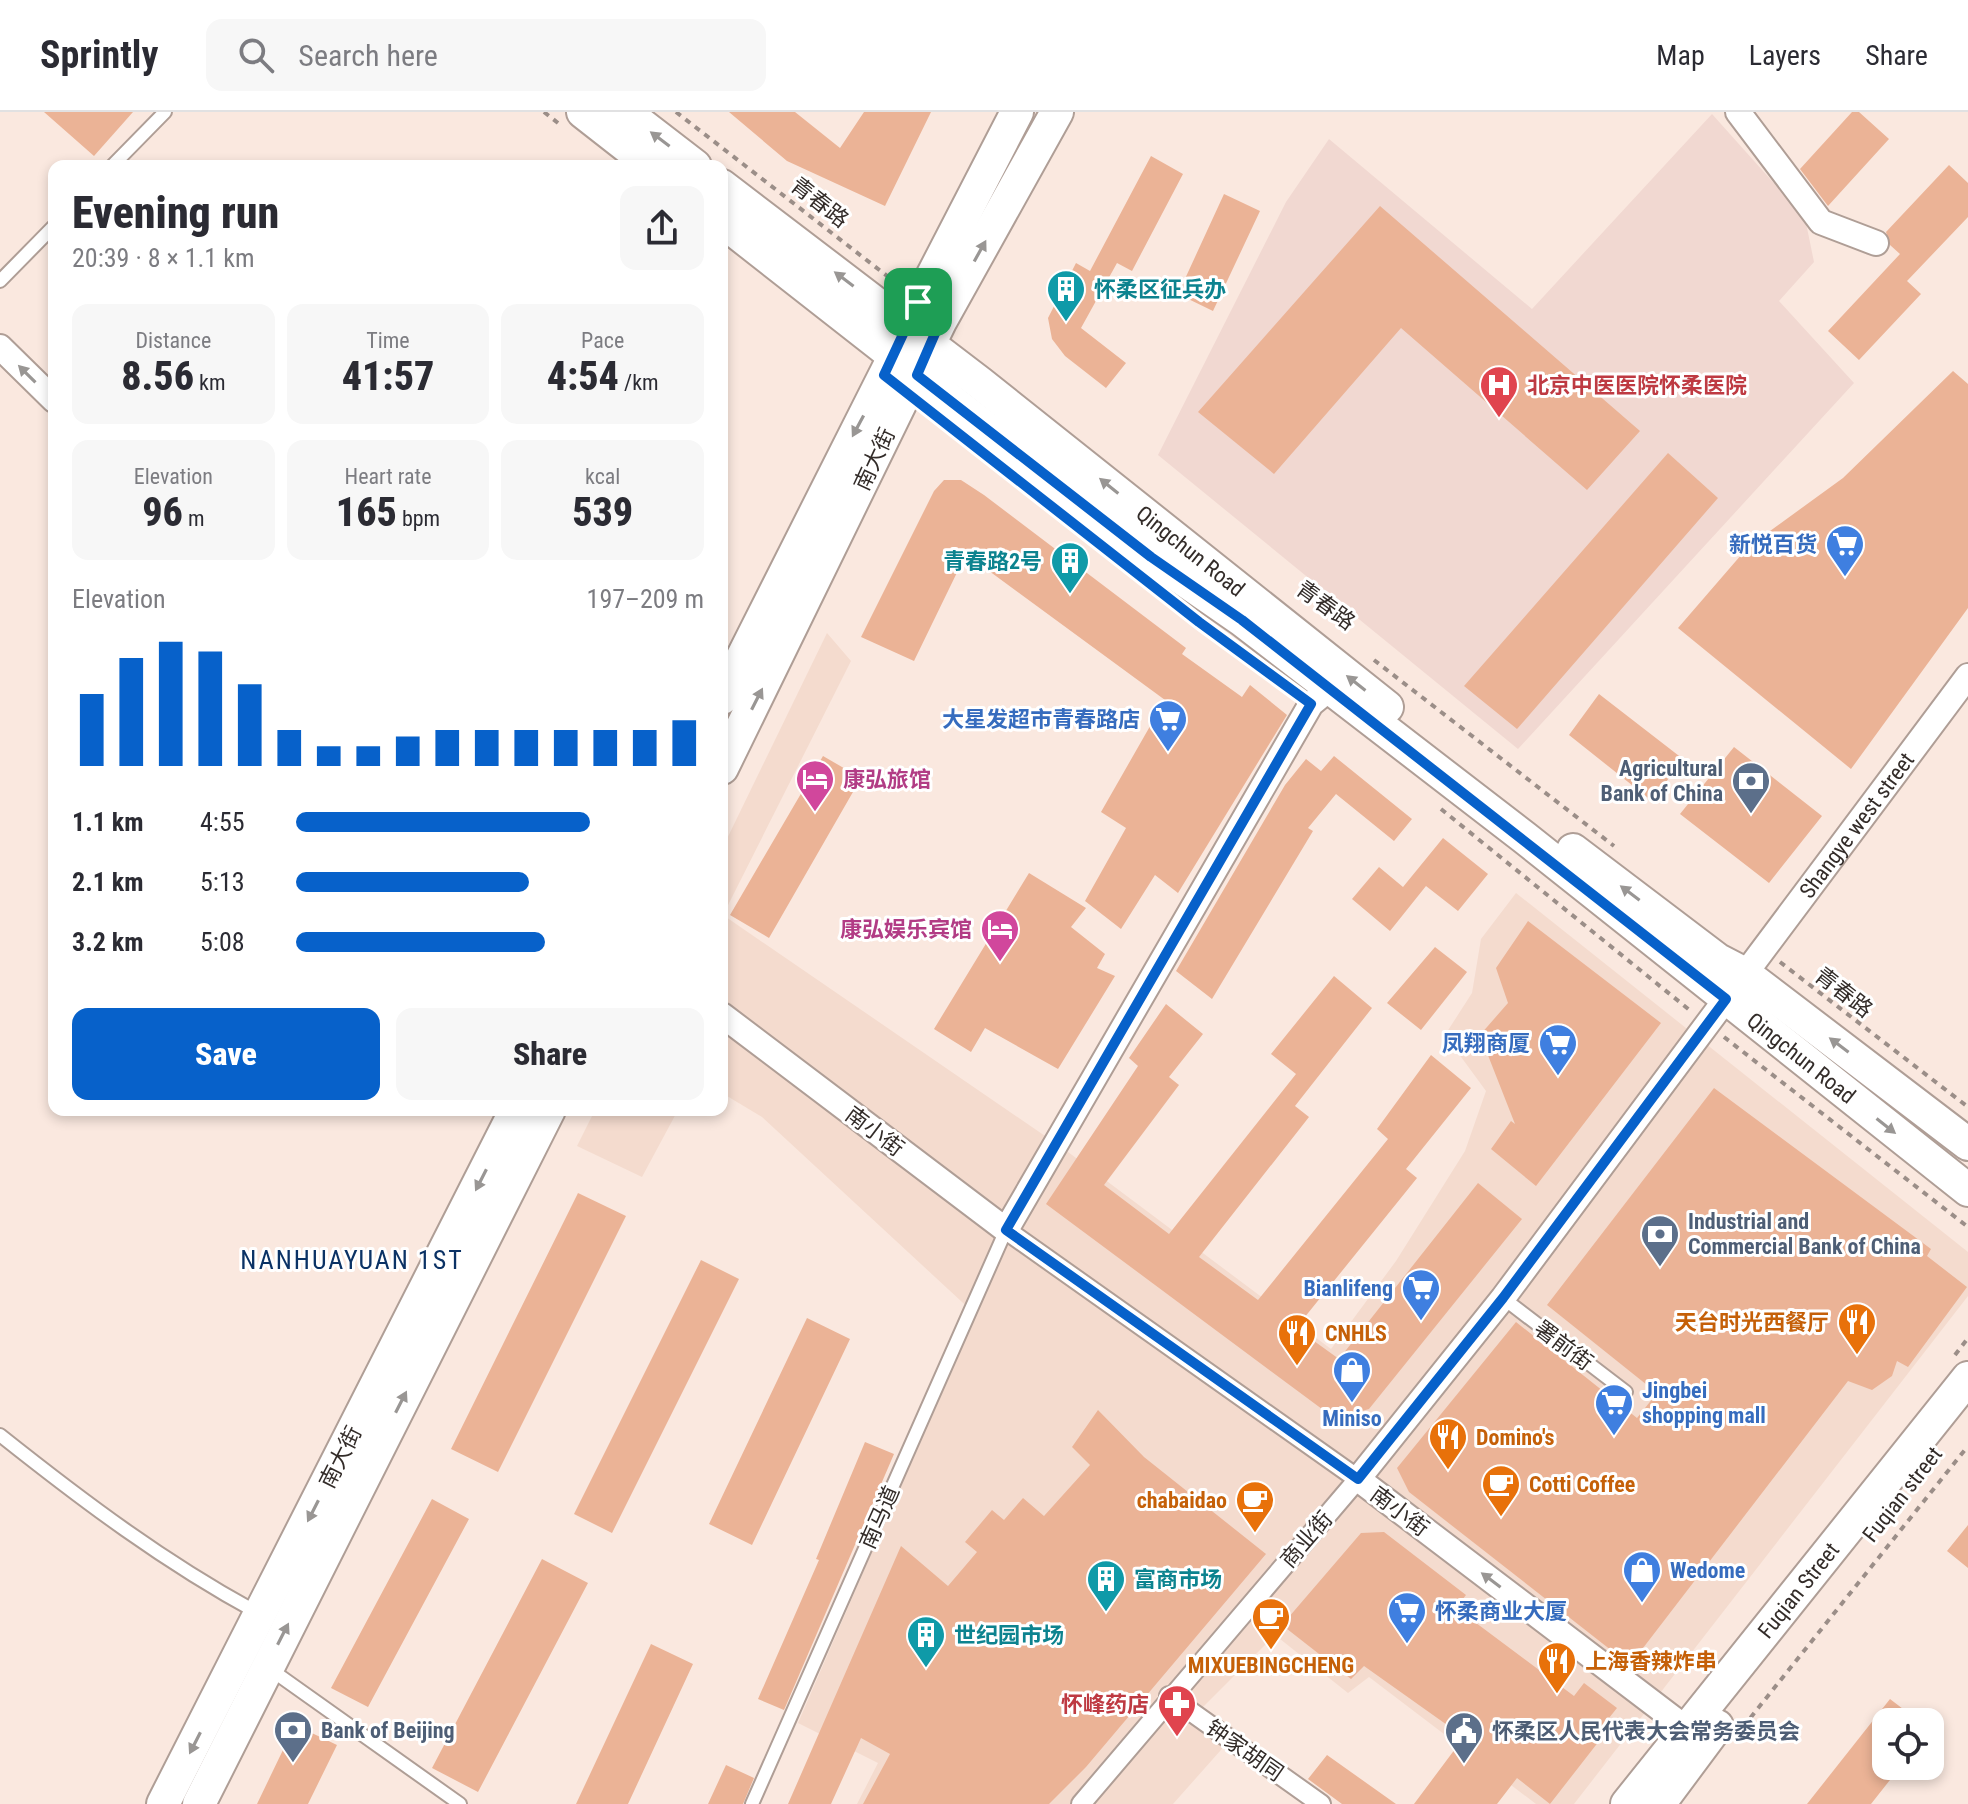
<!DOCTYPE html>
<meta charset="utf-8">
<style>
body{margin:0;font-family:"Roboto Condensed","Noto Sans SC",sans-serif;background:#f7f7f7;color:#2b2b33;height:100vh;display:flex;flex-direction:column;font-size:30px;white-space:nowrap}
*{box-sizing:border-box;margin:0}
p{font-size:26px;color:#7c7c81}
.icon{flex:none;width:44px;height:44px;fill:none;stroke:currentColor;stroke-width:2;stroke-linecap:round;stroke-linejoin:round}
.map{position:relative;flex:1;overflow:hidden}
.sheet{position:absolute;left:48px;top:48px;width:680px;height:956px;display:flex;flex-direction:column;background:#fff;border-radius:16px;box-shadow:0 4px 12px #0003}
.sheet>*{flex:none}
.buttons{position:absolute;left:1872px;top:1596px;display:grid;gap:16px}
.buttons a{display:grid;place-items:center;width:72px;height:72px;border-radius:16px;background:#fff;box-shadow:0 4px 12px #0003;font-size:40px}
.pin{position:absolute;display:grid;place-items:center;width:68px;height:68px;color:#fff;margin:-34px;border-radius:16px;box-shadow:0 4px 12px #0006}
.round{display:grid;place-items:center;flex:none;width:84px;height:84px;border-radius:16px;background:#f7f7f7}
.summary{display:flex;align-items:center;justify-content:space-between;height:136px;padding:0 24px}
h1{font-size:44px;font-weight:800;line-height:60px}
.metrics{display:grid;grid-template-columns:repeat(3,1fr);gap:12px;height:136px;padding:8px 24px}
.metrics div{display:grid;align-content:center;border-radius:16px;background:#f7f7f7;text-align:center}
.metrics b{font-size:40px;font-weight:800}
.metrics small{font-size:22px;font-weight:400}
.metrics p{font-size:22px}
.chart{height:224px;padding:16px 24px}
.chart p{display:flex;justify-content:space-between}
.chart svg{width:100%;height:144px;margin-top:8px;stroke:#0761ca;stroke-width:6}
.button{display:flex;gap:16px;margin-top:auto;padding:16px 24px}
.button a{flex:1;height:92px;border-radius:16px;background:#0761ca;color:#fff;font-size:32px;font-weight:800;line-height:92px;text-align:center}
.button a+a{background:#f7f7f7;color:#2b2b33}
ul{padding:0 24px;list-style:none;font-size:26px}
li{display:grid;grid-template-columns:128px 96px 1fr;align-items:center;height:60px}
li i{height:20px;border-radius:10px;background:#0761ca}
header{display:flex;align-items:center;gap:48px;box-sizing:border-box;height:112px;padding:0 40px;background:#fff;border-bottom:2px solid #e1e1e2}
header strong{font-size:38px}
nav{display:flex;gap:44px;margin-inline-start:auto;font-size:28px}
.search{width:560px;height:72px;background:#f7f7f7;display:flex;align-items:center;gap:20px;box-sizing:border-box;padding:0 28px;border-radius:16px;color:#7c7c81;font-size:30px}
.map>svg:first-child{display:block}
.built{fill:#f4dbce}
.medical{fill:#f1d8d1}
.building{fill:#ebb396}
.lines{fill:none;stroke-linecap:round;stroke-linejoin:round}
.service-casing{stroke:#af9e96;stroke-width:16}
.pedestrian-casing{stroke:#af9e96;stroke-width:22}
.minor-casing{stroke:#af9e96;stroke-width:28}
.secondary-casing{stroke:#af9e96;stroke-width:36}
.path{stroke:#9b8e88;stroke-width:4;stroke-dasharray:6 6;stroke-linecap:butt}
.service{stroke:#fff;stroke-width:12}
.pedestrian{stroke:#fff;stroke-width:18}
.minor{stroke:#fff;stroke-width:24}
.secondary{stroke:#fff;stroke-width:32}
.oneway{fill:#999694}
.route-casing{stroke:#fff;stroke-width:16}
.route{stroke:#0761ca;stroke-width:10}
.labels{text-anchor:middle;stroke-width:6;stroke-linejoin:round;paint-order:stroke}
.street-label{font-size:22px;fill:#332c29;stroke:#fff}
.culture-label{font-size:22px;font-weight:bold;fill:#0d838f;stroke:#fff;text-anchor:start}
.health-label{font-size:22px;font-weight:bold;fill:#be3a42;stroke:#fff;text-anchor:start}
.shop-label{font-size:22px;font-weight:bold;fill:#366cbe;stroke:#fff;text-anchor:end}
.service-label{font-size:22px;font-weight:bold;fill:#4e5e75;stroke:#fff;text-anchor:start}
.hotel-label{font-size:22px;font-weight:bold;fill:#b23c85;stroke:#fff;text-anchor:start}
.food-label{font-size:22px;font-weight:bold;fill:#c56008;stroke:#fff;text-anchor:start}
.quarter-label{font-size:26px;letter-spacing:2px;fill:#0b3265;stroke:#fff}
</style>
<header>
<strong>Sprintly</strong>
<div class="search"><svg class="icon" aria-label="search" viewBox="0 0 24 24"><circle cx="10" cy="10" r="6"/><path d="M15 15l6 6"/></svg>Search here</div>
<nav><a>Map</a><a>Layers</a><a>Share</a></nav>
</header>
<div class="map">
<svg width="1968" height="1692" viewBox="0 0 1968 1692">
<rect width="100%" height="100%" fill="#fae8df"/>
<path class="built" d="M827 521 851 549 723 803 1064 1037 1331 1237 1396 1149 1465 1039 1486 979 1445 923 1472 881 1481 827 1516 781 1968 1140V1184L1574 1692H1536L1369 1565 1348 1581 1275 1523 1202 1596 1236 1621 1173 1692H857L878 1651 798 1611 975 1202 762 1005 722 981V737Z
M595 998H678L642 1065 577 1034Z"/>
<path class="medical" d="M1712 2 1805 106 1814 150 1779 189 1854 271 1518 637 1158 343 1286 90 1329 27 1532 197Z"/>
<path class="building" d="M44 0H133L94 44Z
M729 0H795L840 36 864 0H931L885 94 787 49Z
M1852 0H1859L1889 27 1828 94 1800 57Z
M1151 44 1183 62 1132 159 1117 151 1081 216 1126 251 1106 276 1065 244 1052 227 1048 206 1076 151 1090 159Z
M1949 53 1968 71V105L1907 169 1921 182 1859 248 1828 219 1900 142 1890 133 1886 120Z
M1224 82 1260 99 1213 199 1178 182Z
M1380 94 1640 319 1587 378 1401 216 1274 362 1198 300Z
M1953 259 1968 272V496L1851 657 1678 516 1748 435 1843 366Z
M1668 341 1718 386 1517 617 1464 574Z
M944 368H961L984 383 1186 536 1182 542 1242 585 1250 573 1287 603 1178 781 1155 763 1121 817 1085 789 1126 716 1101 700 1165 588 966 442 914 549 861 525 934 379Z
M1599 582 1683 647 1652 689 1569 623Z
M1734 635 1822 704 1769 771 1680 702Z
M823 644 861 666 769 826 730 803Z
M1334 644 1412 707 1394 729 1336 682 1308 716 1313 719 1212 887 1176 859 1285 673 1306 647 1321 659Z
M1443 726 1488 762 1458 799 1426 774 1390 819 1352 787 1379 755 1403 775Z
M1029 761 1086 796 1071 815 1105 842 1097 856 1115 864 1058 957 985 916 971 940 934 917Z
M1528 809 1661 911 1536 1074 1491 1037 1511 1009 1515 1012 1480 923 1508 891 1496 856Z
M1435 835 1467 860 1421 918 1387 891Z
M1334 864 1372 896 1295 994 1309 1005 1199 1145 1258 1188 1388 1027 1377 1017 1431 943 1471 976 1406 1057 1417 1066 1296 1216 1339 1247 1478 1071 1522 1107 1369 1297 1348 1303 1326 1300 1046 1092 1138 954 1129 946 1166 892 1203 922 1169 965 1179 973 1104 1073 1169 1122 1296 962 1271 942Z
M1714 976 1931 1137 1927 1144 1967 1175 1908 1255 1897 1249 1892 1264 1872 1278 1848 1269 1630 1553 1409 1380 1397 1356 1516 1210 1637 1306 1657 1281 1547 1193Z
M578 1081 626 1104 498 1360 451 1337Z
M701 1148 739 1167 612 1421 574 1402Z
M807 1206 850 1227 752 1433 709 1412Z
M1098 1298 1144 1345 1266 1442 1086 1655 1049 1692H863L890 1642 861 1626 831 1692H788L901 1434 948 1474 977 1440 965 1430 992 1398 1004 1408 1023 1386 1044 1404 1090 1353 1072 1335Z
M865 1330 894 1342 784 1598 758 1587 819 1448 816 1447Z
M432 1387 469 1407 368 1595 331 1576Z
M1968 1413V1456L1947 1439Z
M1384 1420 1466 1483 1456 1496 1574 1584 1584 1571 1617 1596 1605 1611 1610 1615 1550 1692 1517 1666 1497 1692H1414L1464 1625 1364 1554 1351 1567 1282 1513 1361 1421Z
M542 1447 588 1471 478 1680 432 1656Z
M651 1532 693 1552 628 1692H576Z
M1890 1587 1920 1610H1886V1654H1901L1871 1692H1807Z
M295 1613 337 1633 308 1692H257Z
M1327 1643 1396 1692H1342L1308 1667Z
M726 1653 754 1666 743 1692H708Z"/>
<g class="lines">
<defs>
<path id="service" d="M112 54 165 0
M0 169 54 114
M1503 1186 1626 1280
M0 1323C83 1389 164 1450 258 1501
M270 1557 460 1692
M752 1692 1006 1118"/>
<path id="pedestrian" d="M1006 1118 1358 1367 1081 1692
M1169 1584 1321 1692"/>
<g id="minor">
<path d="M1738 0 1821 110 1876 131"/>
<path d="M0 235 54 288"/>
<path id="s1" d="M1745 862 1968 564"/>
<path d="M722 903 1006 1118 1311 592 1328 578"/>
<path d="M1687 1617 1358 1367 1503 1186 1726 887"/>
</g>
<g id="secondary">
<path d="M583 0 652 54"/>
<path d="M625 0 695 54"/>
<path id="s2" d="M722 74 980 271 1387 595"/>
<path id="s3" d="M722 109 1151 445 1242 508 1525 726 1968 1078"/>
<path d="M722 586 894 245 906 215 1017 0"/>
<path d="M722 656 940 210 1057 0"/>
<path d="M1573 738 1718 848 1745 862 1968 1032"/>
<path d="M163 1692 516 998"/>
<path d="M199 1692 549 998"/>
<path id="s4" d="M1627 1692 1968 1266"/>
<path d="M1659 1692 1717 1614"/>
</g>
</defs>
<use href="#service" class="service-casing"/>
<use href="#pedestrian" class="pedestrian-casing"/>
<use href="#minor" class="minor-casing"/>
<use href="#secondary" class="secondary-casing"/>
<path class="path" d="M544 0 558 11
M676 0 900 174
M1374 548 1614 734
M1441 697 1692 900
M1780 850 1968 995
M1724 925 1968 1115
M1955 1243 1968 1226
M1743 1615 1968 1334"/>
<use href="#service" class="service"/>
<use href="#pedestrian" class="pedestrian"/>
<use href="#minor" class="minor"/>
<use href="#secondary" class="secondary"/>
</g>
<defs><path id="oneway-solid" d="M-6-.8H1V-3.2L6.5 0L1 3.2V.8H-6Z" transform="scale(2)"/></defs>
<g class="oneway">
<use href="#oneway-solid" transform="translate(660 27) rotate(-143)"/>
<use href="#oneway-solid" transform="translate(980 139) rotate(-61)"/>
<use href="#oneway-solid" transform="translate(844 167) rotate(-143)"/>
<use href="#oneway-solid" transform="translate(27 262) rotate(-135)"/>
<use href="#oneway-solid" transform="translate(858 314) rotate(118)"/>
<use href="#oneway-solid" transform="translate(1109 374) rotate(-141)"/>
<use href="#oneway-solid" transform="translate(1356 571) rotate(-142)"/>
<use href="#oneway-solid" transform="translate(757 587) rotate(-63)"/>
<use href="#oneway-solid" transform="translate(1630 781) rotate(-143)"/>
<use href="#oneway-solid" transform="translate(1839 933) rotate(-143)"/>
<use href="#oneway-solid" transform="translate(1886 1014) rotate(38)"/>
<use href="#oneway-solid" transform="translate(481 1068) rotate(117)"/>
<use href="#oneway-solid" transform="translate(401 1290) rotate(-63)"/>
<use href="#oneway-solid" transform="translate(313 1399) rotate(117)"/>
<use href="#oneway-solid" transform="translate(1491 1468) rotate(-143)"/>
<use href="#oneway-solid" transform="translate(283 1522) rotate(-63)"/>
<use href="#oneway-solid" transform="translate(195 1631) rotate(117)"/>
</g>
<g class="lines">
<defs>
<path id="route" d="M918 190 940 210 917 263 1151 445 1242 508 1726 887 1503 1186 1358 1367 1006 1118 1311 592 1199 510 884 263Z"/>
</defs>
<use href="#route" class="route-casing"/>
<use href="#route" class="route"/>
</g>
<defs>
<symbol id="building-pin" viewBox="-11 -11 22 30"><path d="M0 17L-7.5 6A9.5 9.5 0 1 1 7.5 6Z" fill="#0f9aa8" stroke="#fff"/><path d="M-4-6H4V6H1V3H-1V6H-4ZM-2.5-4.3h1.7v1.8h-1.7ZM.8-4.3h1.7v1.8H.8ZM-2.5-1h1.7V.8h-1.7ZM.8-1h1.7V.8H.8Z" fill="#fff"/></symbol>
<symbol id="hospital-pin" viewBox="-11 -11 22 30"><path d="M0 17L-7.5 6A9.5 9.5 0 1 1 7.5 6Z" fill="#e0444e" stroke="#fff"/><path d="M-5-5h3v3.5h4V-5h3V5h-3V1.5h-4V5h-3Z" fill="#fff"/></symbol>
<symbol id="supermarket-pin" viewBox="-11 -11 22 30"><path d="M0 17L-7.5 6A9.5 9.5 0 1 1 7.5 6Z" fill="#3f7fe0" stroke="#fff"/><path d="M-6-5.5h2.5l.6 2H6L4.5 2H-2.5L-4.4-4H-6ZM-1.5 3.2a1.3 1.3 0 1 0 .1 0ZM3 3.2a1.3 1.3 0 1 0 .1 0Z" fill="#fff"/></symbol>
<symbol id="hotel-pin" viewBox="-11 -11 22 30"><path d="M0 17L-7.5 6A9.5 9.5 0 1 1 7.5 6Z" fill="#d1479c" stroke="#fff"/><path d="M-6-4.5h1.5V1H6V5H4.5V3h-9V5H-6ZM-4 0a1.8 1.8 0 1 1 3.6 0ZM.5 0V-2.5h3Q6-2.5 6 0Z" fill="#fff"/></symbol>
<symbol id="bank-pin" viewBox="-11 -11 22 30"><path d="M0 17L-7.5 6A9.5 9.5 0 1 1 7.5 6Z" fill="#5c6f8a" stroke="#fff"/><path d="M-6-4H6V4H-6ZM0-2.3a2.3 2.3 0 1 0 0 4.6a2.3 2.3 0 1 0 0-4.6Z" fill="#fff"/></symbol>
<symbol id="restaurant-pin" viewBox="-11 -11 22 30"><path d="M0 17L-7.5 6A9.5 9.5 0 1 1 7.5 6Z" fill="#e8710a" stroke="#fff"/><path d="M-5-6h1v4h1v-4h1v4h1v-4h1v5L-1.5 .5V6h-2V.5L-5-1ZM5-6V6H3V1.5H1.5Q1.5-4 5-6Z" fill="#fff"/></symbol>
<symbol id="shop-pin" viewBox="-11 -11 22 30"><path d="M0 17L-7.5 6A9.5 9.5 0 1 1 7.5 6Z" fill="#3f7fe0" stroke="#fff"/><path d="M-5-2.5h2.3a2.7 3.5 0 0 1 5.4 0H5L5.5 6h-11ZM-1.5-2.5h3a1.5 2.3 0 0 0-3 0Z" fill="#fff"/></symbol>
<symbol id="cafe-pin" viewBox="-11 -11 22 30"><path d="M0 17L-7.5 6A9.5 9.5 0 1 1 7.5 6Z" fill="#e8710a" stroke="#fff"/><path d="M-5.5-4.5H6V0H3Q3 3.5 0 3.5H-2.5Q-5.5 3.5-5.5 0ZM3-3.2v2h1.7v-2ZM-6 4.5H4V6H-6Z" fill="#fff"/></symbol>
<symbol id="pharmacy-pin" viewBox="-11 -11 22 30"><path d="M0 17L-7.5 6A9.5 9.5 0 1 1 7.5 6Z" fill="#e0444e" stroke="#fff"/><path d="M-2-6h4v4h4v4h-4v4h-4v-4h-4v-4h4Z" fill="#fff"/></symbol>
<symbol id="civic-pin" viewBox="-11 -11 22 30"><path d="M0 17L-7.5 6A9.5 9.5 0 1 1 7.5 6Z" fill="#5c6f8a" stroke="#fff"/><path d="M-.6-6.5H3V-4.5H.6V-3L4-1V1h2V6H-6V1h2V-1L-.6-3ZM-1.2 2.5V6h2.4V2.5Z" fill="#fff"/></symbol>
</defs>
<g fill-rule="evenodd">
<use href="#building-pin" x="1044" y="155" width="44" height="60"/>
<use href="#hospital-pin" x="1477" y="251" width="44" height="60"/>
<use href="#supermarket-pin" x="1823" y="410" width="44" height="60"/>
<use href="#building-pin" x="1048" y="427" width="44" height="60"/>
<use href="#supermarket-pin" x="1146" y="585" width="44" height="60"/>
<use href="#hotel-pin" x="793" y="645" width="44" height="60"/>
<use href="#bank-pin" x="1729" y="647" width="44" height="60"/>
<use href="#hotel-pin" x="978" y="795" width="44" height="60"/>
<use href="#supermarket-pin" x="1536" y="909" width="44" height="60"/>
<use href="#bank-pin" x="1638" y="1100" width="44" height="60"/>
<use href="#supermarket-pin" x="1399" y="1154" width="44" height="60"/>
<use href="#restaurant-pin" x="1835" y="1188" width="44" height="60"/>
<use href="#restaurant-pin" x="1275" y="1199" width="44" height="60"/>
<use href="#shop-pin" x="1330" y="1236" width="44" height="60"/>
<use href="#supermarket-pin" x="1592" y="1269" width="44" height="60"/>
<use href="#restaurant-pin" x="1426" y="1303" width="44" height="60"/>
<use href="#cafe-pin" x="1479" y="1350" width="44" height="60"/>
<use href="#cafe-pin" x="1233" y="1366" width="44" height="60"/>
<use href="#shop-pin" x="1620" y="1436" width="44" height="60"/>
<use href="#building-pin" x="1084" y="1445" width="44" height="60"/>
<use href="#supermarket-pin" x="1385" y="1477" width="44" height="60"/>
<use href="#cafe-pin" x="1249" y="1483" width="44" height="60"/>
<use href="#building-pin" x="904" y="1501" width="44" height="60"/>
<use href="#restaurant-pin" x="1535" y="1527" width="44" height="60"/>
<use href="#pharmacy-pin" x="1155" y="1570" width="44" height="60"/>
<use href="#bank-pin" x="271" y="1596" width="44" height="60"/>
<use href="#civic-pin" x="1442" y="1597" width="44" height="60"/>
</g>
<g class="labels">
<g class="street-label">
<text transform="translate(820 90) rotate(38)" y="8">青春路</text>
<text transform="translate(874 347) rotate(-65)" y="8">南大街</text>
<text dy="8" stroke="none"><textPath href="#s2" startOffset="594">Qingchun Road</textPath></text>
<text transform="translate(1326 493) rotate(36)" y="8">青春路</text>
<text dy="8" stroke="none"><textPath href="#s1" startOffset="186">Shangye west street</textPath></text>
<text transform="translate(1844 880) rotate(38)" y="8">青春路</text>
<text dy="8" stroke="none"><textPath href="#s3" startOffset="1366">Qingchun Road</textPath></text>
<text transform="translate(875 1019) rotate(37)" y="8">南小街</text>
<text transform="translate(1564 1233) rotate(37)" y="8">署前街</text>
<text transform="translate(340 1345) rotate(-63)" y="8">南大街</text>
<text transform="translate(1902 1382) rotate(-52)" y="8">Fuqian street</text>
<text transform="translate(1400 1399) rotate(37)" y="8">南小街</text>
<text transform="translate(879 1405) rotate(-66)" y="8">南马道</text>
<text transform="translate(1306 1427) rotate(-49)" y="8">商业街</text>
<text dy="8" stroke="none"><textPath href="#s4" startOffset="274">Fuqian Street</textPath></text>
<text transform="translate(1245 1638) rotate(35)" y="8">钟家胡同</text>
</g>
<g class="culture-label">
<text x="1094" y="185">怀柔区征兵办</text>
<text x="1042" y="457" text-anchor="end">青春路2号</text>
<text x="1134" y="1475">富商市场</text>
<text x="954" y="1531">世纪园市场</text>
</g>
<g class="health-label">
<text x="1527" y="281">北京中医医院怀柔医院</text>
<text x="1149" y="1600" text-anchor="end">怀峰药店</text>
</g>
<g class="shop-label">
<text x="1817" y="440">新悦百货</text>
<text x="1140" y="615">大星发超市青春路店</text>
<text x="1530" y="939">凤翔商厦</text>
<text x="1393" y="1184">Bianlifeng</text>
<text x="1642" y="1286" text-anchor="start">Jingbei<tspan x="1642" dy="25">shopping mall</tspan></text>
<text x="1352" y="1314" text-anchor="middle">Miniso</text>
<text x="1670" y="1466" text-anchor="start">Wedome</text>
<text x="1435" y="1507" text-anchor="start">怀柔商业大厦</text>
</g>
<g class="service-label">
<text x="1723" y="664" text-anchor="end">Agricultural<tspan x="1723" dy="25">Bank of China</tspan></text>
<text x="1688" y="1117">Industrial and<tspan x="1688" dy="25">Commercial Bank of China</tspan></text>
<text x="321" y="1626">Bank of Beijing</text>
<text x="1492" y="1627">怀柔区人民代表大会常务委员会</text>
</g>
<g class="hotel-label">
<text x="843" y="675">康弘旅馆</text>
<text x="972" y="825" text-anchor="end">康弘娱乐宾馆</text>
</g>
<g class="food-label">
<text x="1829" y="1218" text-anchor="end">天台时光西餐厅</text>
<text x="1325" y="1229">CNHLS</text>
<text x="1476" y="1333">Domino's</text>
<text x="1529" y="1380">Cotti Coffee</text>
<text x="1227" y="1396" text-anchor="end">chabaidao</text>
<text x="1585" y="1557">上海香辣炸串</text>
<text x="1271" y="1561" text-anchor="middle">MIXUEBINGCHENG</text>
</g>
<g class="quarter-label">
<text x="352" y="1157">NANHUAYUAN 1ST</text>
</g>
</g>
</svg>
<div class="buttons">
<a><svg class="icon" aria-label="locate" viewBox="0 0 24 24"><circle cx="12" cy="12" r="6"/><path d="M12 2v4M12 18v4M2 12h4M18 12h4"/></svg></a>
</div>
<div class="pin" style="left:918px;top:190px;background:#1e9e55"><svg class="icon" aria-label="arrive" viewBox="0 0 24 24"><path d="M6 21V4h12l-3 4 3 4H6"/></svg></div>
<section class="sheet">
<div class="summary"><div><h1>Evening run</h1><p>20:39 · 8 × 1.1 km</p></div><a class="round"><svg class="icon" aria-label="share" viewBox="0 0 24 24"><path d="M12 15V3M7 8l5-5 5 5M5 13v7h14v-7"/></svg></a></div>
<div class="metrics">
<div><p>Distance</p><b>8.56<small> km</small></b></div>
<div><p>Time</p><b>41:57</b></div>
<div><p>Pace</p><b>4:54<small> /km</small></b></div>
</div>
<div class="metrics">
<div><p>Elevation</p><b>96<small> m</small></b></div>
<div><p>Heart rate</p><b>165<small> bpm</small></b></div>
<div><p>kcal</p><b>539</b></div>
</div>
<div class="chart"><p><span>Elevation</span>197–209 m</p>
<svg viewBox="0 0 160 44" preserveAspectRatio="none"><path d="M5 44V22M15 44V11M25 44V6M35 44V9M45 44V19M55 44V33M65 44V38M75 44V38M85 44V35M95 44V33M105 44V33M115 44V33M125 44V33M135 44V33M145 44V33M155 44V30"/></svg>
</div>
<ul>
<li><b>1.1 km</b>4:55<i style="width:72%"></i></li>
<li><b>2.1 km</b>5:13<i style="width:57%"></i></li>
<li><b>3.2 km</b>5:08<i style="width:61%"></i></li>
</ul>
<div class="button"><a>Save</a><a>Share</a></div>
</section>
</div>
